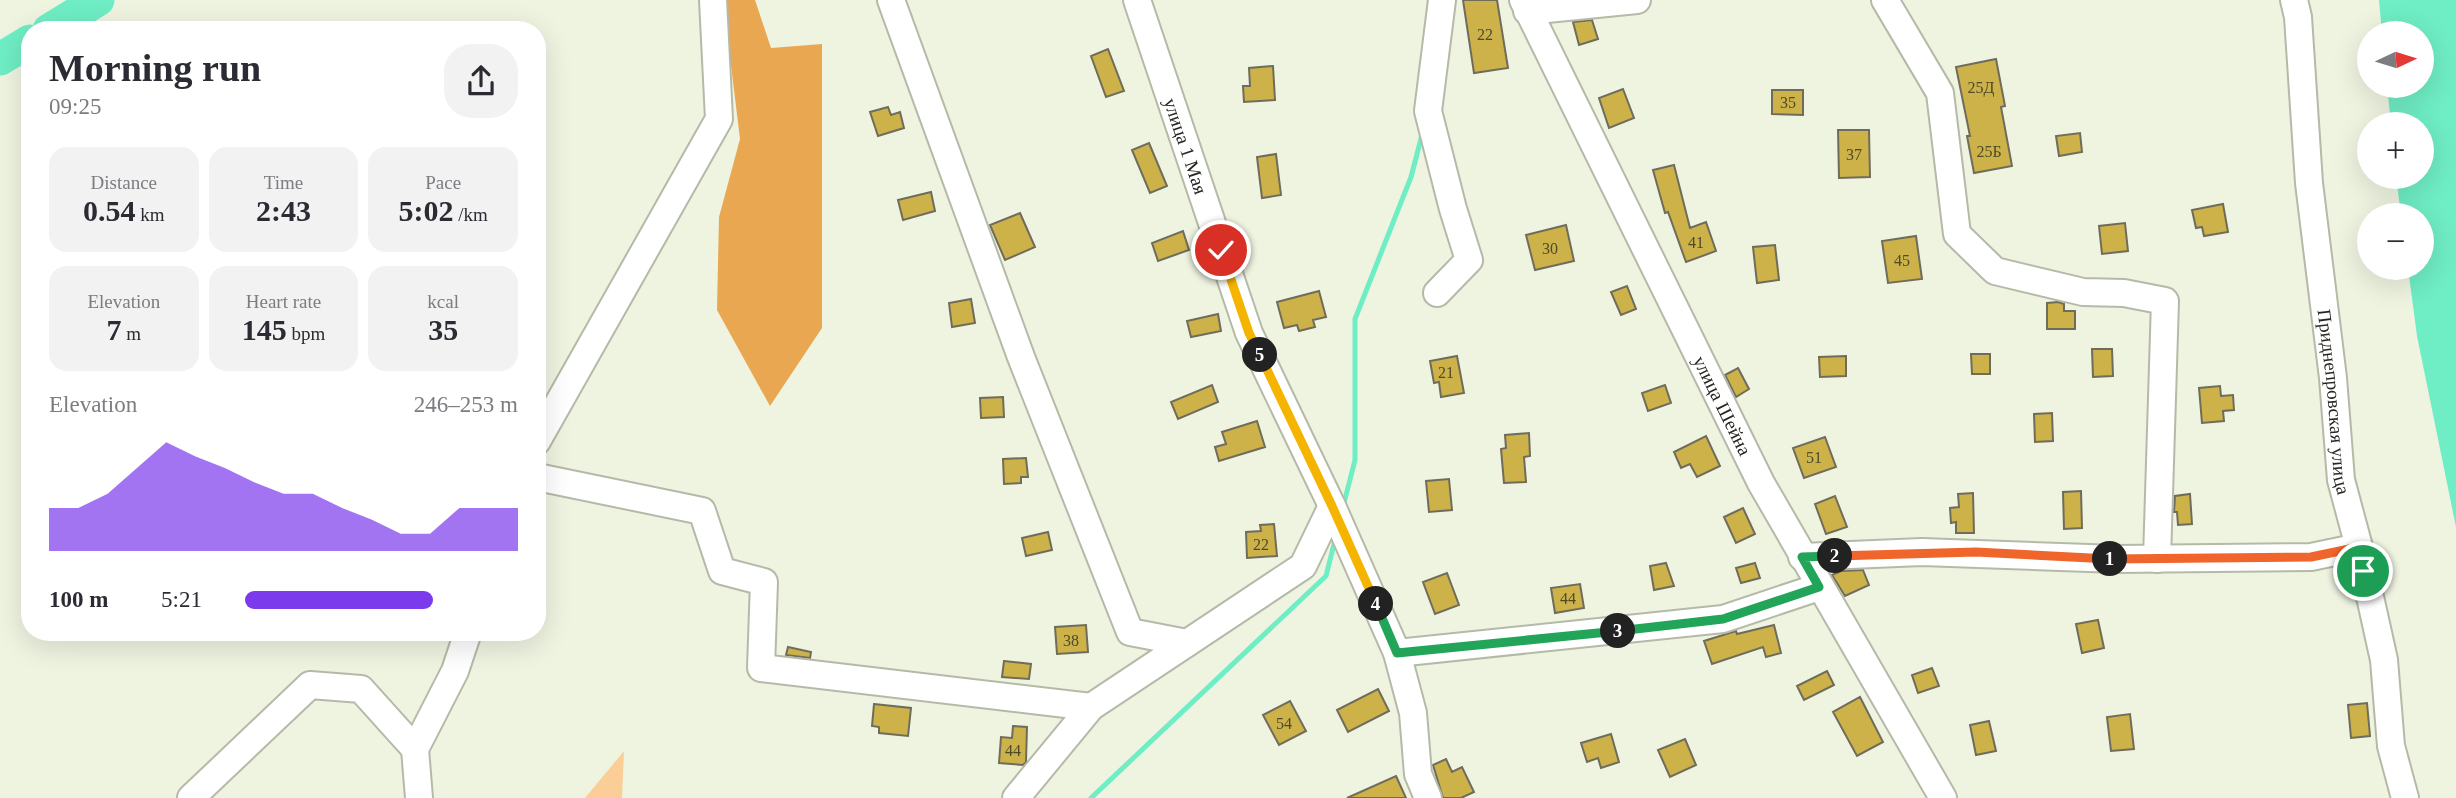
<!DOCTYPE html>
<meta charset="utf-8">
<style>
body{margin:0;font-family:Georgia,serif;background:#f2f2f3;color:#2b2b33;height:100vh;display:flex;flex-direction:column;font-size:26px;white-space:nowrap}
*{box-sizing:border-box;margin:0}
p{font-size:23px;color:#7c7c81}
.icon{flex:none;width:38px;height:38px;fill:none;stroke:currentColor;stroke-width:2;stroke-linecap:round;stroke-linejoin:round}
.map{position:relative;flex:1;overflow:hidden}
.sheet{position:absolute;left:21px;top:21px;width:525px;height:620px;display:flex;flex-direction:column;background:#fff;border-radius:28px;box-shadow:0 7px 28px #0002}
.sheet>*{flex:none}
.needle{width:46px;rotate:86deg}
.fabs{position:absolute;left:2357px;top:21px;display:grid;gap:14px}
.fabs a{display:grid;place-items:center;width:77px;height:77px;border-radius:50%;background:#fff;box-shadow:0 7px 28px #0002;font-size:35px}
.pin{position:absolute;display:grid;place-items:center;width:60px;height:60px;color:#fff;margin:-30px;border:4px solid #fff;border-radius:50%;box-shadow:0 2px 7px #0007}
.km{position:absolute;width:35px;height:35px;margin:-18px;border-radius:50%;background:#222;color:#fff;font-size:19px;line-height:35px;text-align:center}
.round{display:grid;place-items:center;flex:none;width:74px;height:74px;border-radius:28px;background:#f2f2f3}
.summary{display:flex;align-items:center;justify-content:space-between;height:119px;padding:0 28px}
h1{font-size:38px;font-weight:700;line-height:52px}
.stats{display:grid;grid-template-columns:repeat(3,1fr);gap:10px;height:119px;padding:7px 28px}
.stats div{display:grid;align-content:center;border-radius:18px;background:#f2f2f3;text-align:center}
.stats b{font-size:30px;font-weight:700}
.stats small{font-size:19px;font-weight:400}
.stats p{font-size:19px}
.chart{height:196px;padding:14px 28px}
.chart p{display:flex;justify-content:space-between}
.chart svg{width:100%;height:126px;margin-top:7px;fill:#7c3aed;opacity:.7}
ul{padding:0 28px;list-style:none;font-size:23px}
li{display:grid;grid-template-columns:112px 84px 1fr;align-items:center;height:52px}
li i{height:18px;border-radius:9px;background:#7c3aed}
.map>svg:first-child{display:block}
.green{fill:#fbcd97}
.forest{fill:#e9a752}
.water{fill:#6fedc4}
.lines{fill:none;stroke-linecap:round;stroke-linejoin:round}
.stream{stroke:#6fedc4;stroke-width:5}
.river{stroke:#6fedc4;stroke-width:33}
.building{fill:#ccb248;stroke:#706c5b;stroke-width:2}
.minor-casing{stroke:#b5baa8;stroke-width:30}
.minor{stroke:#fff;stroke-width:26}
.split-1-casing{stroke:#fff;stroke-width:14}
.split-2-casing{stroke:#fff;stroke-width:14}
.split-3-casing{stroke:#fff;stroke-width:14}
.split-4-casing{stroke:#fff;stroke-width:14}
.split-5-casing{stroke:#fff;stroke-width:14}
.split-6-casing{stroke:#fff;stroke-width:14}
.split-1{stroke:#f0652b;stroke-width:9}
.split-2{stroke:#f0652b;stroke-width:9}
.split-3{stroke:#22a559;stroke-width:9}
.split-4{stroke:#22a559;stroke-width:9}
.split-5{stroke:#f5b400;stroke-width:9}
.split-6{stroke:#f5b400;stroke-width:9}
.labels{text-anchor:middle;stroke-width:6;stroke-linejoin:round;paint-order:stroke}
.number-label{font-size:16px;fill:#4f4a2a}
.street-label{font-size:19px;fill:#252720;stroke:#eff4e1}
</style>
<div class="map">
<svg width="2456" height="798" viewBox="0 0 2456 798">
<rect width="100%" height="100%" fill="#eff4e1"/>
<path class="green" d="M624 751 622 798H585Z"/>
<path class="forest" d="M723 0H755L771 48 822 44V328L770 406 717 310 719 217 740 139Z"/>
<path class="water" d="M2379 0H2456V527L2417 336 2408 268H2422V215H2401L2396 177H2422V124H2391L2387 86H2422V33H2382Z"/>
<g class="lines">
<path class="stream" d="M1343 507 1355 460V319L1411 177 1423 131
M1091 798 1326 576 1336 536"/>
<path class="river" d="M49 30 98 0
M0 59 30 41"/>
</g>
<path class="building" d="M1463 0H1497L1508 68 1474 73Z
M1592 20 1598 39 1579 45 1573 22Z
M1108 49 1124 91 1106 97 1091 56Z
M1996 59 2005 106 2001 107 2012 166 1974 173 1967 136H1970L1956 67Z
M1273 66 1275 100 1244 102 1243 86H1250L1249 68Z
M1623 89 1634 118 1609 128 1599 98Z
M1772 90H1803V115L1772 114Z
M888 107 891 115 900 112 904 128 878 136 870 112Z
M1838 130H1869L1870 177 1839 178Z
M2080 133 2082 152 2059 156 2056 136Z
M1149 143 1167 186 1150 193 1132 150Z
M1276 154 1281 195 1262 198 1257 157Z
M1674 165 1690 228 1706 222 1716 251 1686 262 1668 212 1665 213 1653 170Z
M931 192 935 211 903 220 898 200Z
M2223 204 2228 232 2204 236 2202 227 2196 228 2192 210Z
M1020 213 1035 247 1005 260 990 225Z
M2125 223 2128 251 2102 254 2099 226Z
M1566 225 1574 261 1535 270 1526 235Z
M1183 231 1189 250 1158 261 1152 243Z
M1916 236 1922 279 1888 283 1882 241Z
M1775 245 1779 280 1757 283 1753 247Z
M1627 286 1636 309 1621 315 1611 292Z
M1319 291 1326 317 1313 320 1315 327 1299 331 1297 325 1284 328 1277 302Z
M971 299 975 323 952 327 949 303Z
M2058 302 2064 304V311H2075V329H2047V303Z
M1218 314 1221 331 1191 337 1187 321Z
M2092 349H2112L2113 376 2093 377Z
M1971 354H1990V374H1972Z
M1457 356 1464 393 1441 397 1439 382 1434 383 1430 361Z
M1846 356V376L1820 377 1819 357Z
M1738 368 1749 389 1736 397 1725 375Z
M1212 385 1218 402 1178 419 1171 402Z
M1665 385 1671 403 1648 411 1642 393Z
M2220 386 2221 396 2233 395 2234 410 2223 411 2224 421 2202 423 2199 388Z
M1003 397 1004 417 981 418 980 398Z
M2052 413 2053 441 2035 442 2034 414Z
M1257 421 1265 447 1219 461 1215 447 1226 444 1222 432Z
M1529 433 1530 456 1524 457 1526 482 1504 483 1501 449 1506 448 1505 435Z
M1706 436 1720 466 1697 477 1690 464 1681 468 1674 452Z
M1825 437 1836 467 1804 478 1793 448Z
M1026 458 1028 477H1021V483L1004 484 1003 459Z
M1449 479 1452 510 1429 512 1426 481Z
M2081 491 2082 528 2064 529 2063 492Z
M1973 493 1974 533H1956V522L1951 523 1950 508 1959 507 1958 494Z
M2190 494 2192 524 2178 525 2177 512H2174L2175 496Z
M1835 496 1847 527 1826 534 1815 504Z
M1743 508 1755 534 1736 543 1724 517Z
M1274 524 1277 556 1247 558 1246 532 1261 531 1260 525Z
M1048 532 1052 550 1026 556 1022 538Z
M1666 563 1674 586 1654 590 1650 566Z
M1755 563 1760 578 1741 583 1736 568Z
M1863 570 1869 585 1845 596 1832 575 1841 571Z
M1447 573 1459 605 1435 614 1423 582Z
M1580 584 1584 608 1555 613 1551 588Z
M2098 620 2104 648 2082 653 2076 624Z
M1086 625 1088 652 1057 654 1055 627Z
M1774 625 1781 653 1766 657 1763 647 1712 664 1704 641 1736 631 1737 634Z
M788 647 811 652 810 658 786 655Z
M1004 661 1031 664 1029 679 1002 677Z
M1932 668 1939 686 1918 693 1912 675Z
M1827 671 1834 685 1804 700 1797 686Z
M1378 689 1389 711 1348 732 1337 710Z
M1860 697 1883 742 1857 756 1833 712Z
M1290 701 1306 731 1279 745 1263 715Z
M2367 703 2370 736 2351 738 2348 705Z
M874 704 911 708 908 736 879 733V727L872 726Z
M2130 714 2134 749 2111 751 2107 717Z
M1989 721 1996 751 1976 755 1970 725Z
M1013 726 1027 727 1026 762 1023 765 999 763 1001 737 1012 738Z
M1611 734 1619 762 1601 768 1598 758 1587 762 1581 743Z
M1685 739 1696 765 1670 777 1658 750Z
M1446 759 1452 772 1462 767 1474 792 1461 798H1443L1433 765Z
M1396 776 1406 798H1347Z"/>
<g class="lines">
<defs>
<g id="minor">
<path d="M891 0 1021 357 1130 632 1187 643"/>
<path id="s1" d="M1137 0 1249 333 1332 506 1397 653 1413 713 1418 774 1428 798"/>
<path id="s2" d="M1523 0 1761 483 1943 798"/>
<path d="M1885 0 1940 93 1957 234 1995 271 2083 292 2124 293 2165 301 2157 559"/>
<path id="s3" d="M2294 0 2298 17 2309 183 2333 378 2341 480 2359 547 2384 660 2391 746 2405 798"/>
<path d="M1527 11 1637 0"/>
<path d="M1437 293 1469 260 1453 209 1428 111 1442 0"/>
<path d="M537 441 719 119 713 0"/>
<path d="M537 477 702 511 722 571 764 582 761 668 1091 707"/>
<path d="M1802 557 1922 552 2117 559 2311 557 2359 547"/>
<path d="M1397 653 1723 619 1819 587"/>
<path d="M191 798 310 685 361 689 415 749"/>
<path d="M419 798 415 749 455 671 468 632"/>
<path d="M1016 798 1091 707 1303 566 1332 506"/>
</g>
</defs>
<use href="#minor" class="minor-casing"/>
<use href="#minor" class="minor"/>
</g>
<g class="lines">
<defs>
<path id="split-1" d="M2110 559 2311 557 2359 547 2363 571"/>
<path id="split-2" d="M1835 556 1976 552 2110 559"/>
<path id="split-3" d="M1618 631 1723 619 1819 587 1802 557 1835 556"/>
<path id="split-4" d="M1376 604 1397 653 1618 631"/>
<path id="split-5" d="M1260 355 1332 506 1376 604"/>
<path id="split-6" d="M1221 250 1249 333 1260 355"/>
</defs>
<use href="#split-1" class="split-1-casing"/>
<use href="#split-2" class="split-2-casing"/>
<use href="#split-3" class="split-3-casing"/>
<use href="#split-4" class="split-4-casing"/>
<use href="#split-5" class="split-5-casing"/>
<use href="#split-6" class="split-6-casing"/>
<use href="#split-1" class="split-1"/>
<use href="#split-2" class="split-2"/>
<use href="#split-3" class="split-3"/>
<use href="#split-4" class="split-4"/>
<use href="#split-5" class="split-5"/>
<use href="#split-6" class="split-6"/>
</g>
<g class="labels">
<g class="number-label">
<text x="1485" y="40">22</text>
<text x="1981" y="93">25Д</text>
<text x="1788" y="108">35</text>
<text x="1989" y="157">25Б</text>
<text x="1854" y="160">37</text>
<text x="1696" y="248">41</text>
<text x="1550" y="254">30</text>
<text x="1902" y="266">45</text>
<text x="1446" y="378">21</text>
<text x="1814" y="463">51</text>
<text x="1261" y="550">22</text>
<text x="1568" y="604">44</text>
<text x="1071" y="646">38</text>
<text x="1284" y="729">54</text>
<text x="1013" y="756">44</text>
</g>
<g class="street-label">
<text dy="7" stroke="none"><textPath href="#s1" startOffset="154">улица 1 Мая</textPath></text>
<text dy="7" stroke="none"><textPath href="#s3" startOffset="404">Приднепровская улица</textPath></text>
<text dy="7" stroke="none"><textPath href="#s2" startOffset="452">улица Шейна</textPath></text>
</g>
</g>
</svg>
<div class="fabs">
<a><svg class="needle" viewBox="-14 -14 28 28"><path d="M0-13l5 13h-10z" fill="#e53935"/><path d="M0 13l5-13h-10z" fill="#7c7c81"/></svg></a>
<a>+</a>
<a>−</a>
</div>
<div class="pin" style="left:2363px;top:571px;background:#1e9e55"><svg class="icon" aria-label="arrive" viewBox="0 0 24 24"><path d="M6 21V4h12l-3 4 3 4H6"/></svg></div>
<div class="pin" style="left:1221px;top:250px;background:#d93025"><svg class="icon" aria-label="check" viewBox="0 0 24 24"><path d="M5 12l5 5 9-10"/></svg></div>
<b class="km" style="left:2110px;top:559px">1</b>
<b class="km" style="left:1835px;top:556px">2</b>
<b class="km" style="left:1618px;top:631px">3</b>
<b class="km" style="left:1376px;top:604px">4</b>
<b class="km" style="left:1260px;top:355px">5</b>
<section class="sheet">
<div class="summary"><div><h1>Morning run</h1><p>09:25</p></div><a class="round"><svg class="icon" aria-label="share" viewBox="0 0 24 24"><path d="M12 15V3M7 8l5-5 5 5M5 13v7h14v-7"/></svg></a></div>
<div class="stats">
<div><p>Distance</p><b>0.54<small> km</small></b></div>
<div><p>Time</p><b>2:43</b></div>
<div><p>Pace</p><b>5:02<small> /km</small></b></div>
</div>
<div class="stats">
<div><p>Elevation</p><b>7<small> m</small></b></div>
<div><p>Heart rate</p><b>145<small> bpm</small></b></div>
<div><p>kcal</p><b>35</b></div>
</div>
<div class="chart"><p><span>Elevation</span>246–253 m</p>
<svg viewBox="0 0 160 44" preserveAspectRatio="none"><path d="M0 44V29L10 29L20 24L30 15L40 6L50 11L60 15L70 20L80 24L90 24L100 29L110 33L120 38L130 38L140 29L150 29L160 29V44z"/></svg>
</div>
<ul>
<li><b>100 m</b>5:21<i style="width:69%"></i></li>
</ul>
</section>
</div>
